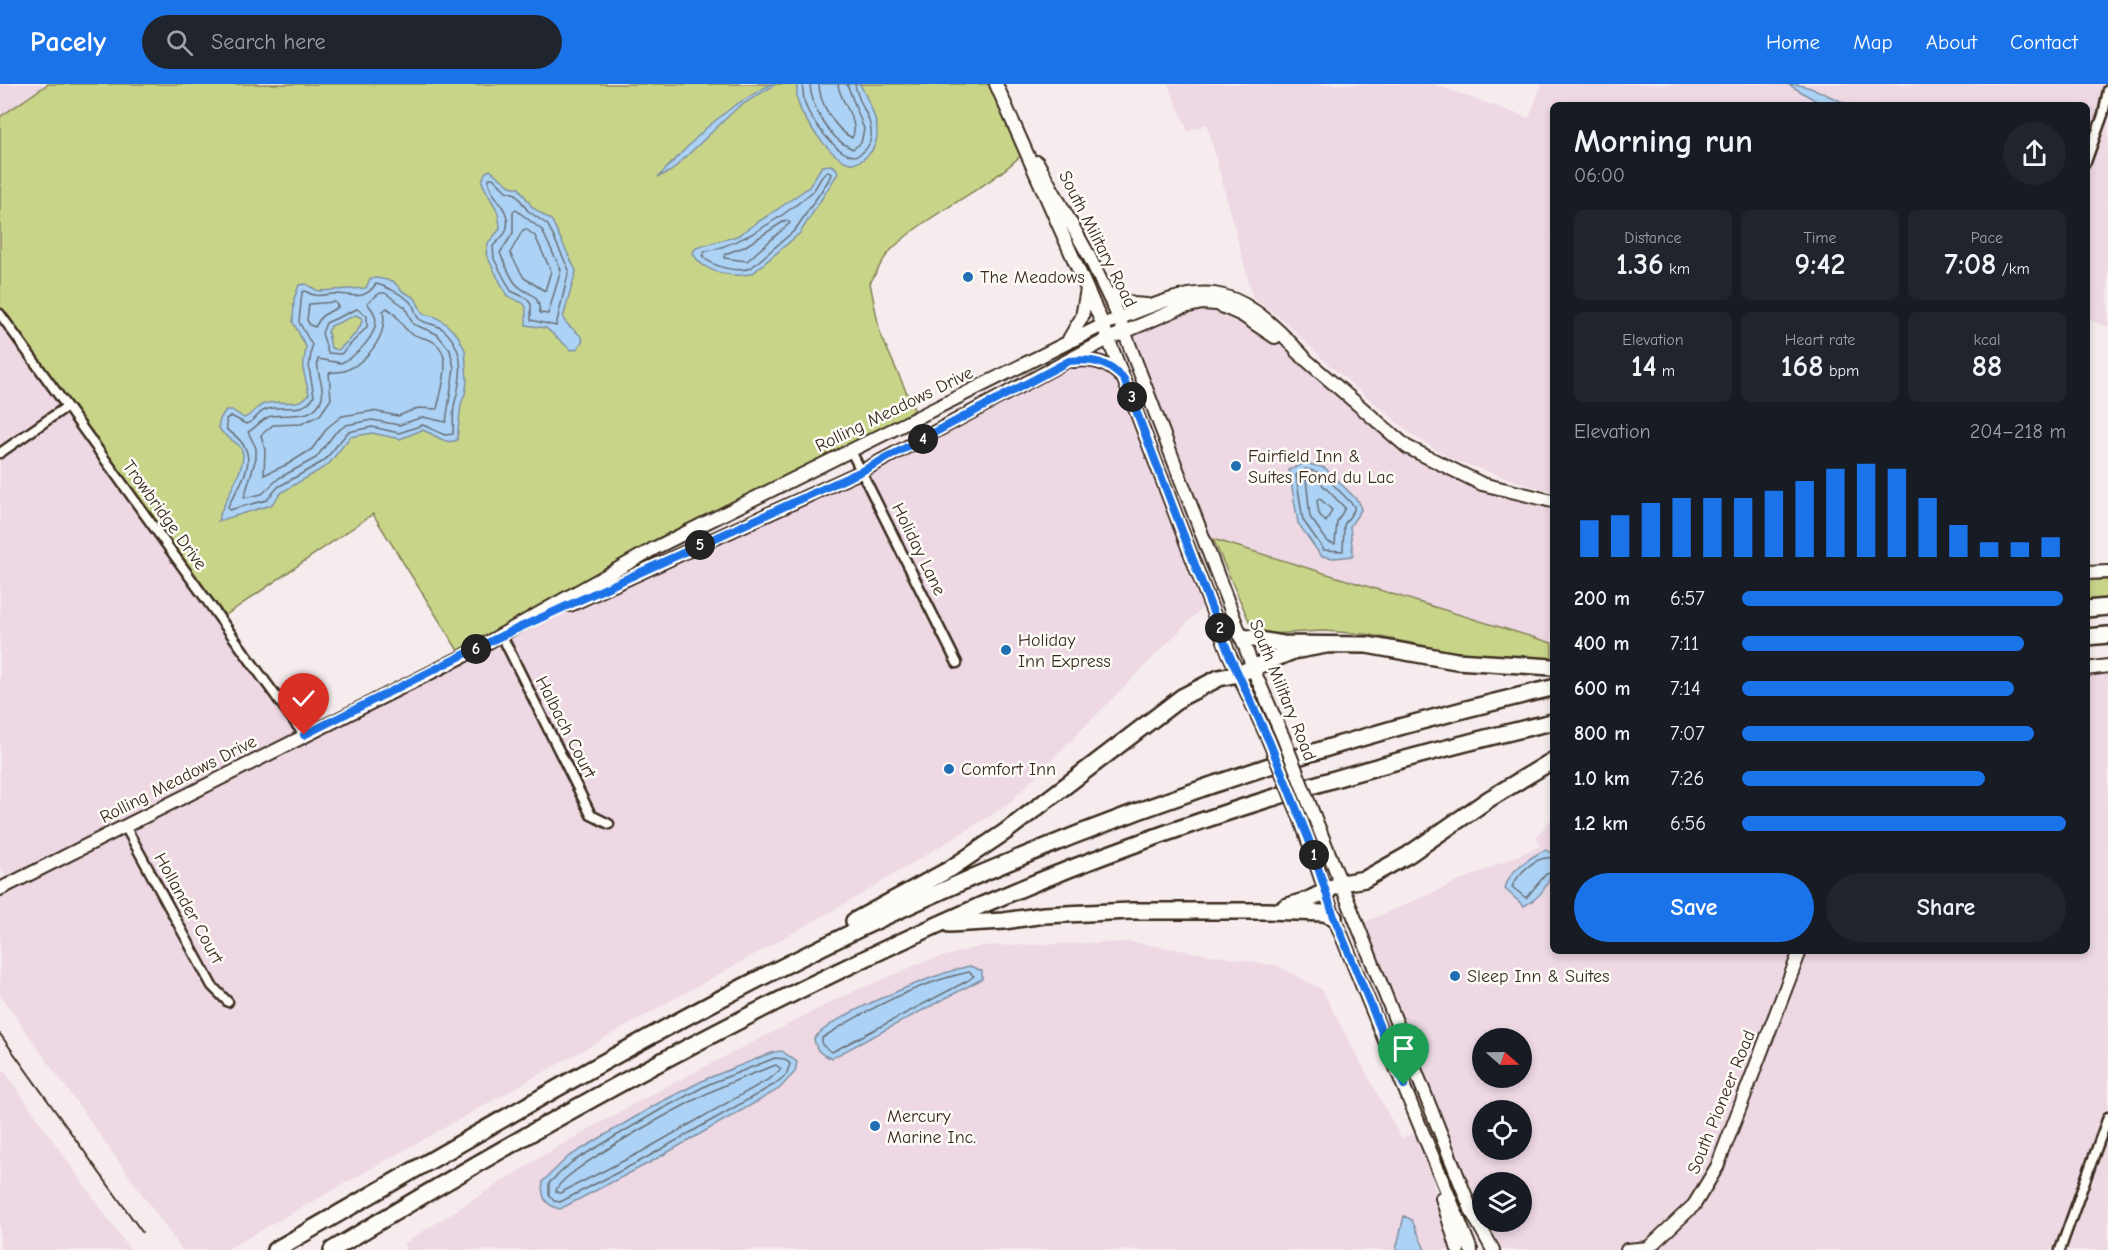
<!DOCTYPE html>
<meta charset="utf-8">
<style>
body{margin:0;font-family:"Comic Neue",sans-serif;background:#20242c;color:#f1f3f6;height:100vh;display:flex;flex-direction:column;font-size:22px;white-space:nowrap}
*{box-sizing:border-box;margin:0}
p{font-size:20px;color:#9ea1a6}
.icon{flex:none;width:33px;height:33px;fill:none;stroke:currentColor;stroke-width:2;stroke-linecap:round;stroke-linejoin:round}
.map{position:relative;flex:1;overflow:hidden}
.details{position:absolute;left:1550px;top:18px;width:540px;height:852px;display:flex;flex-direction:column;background:#171b24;border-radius:9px;box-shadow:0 3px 9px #0003}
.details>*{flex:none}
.needle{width:39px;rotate:110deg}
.fabs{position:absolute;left:1472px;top:944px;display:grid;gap:12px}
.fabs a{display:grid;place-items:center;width:60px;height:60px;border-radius:50%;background:#171b24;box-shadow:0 3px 9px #0003;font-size:30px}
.pin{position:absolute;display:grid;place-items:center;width:51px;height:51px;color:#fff;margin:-62px -26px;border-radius:50% 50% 50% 0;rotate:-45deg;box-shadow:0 0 6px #0007}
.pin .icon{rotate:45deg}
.km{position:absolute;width:30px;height:30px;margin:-15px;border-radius:50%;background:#222;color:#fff;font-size:16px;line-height:30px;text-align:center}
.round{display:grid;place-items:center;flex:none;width:63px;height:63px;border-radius:32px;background:#20242c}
.headline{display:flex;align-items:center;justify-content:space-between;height:102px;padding:0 24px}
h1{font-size:33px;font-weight:800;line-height:45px}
.stats{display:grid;grid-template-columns:repeat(3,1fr);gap:9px;height:102px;padding:6px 24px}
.stats div{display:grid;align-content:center;border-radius:9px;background:#20242c;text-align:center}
.stats b{font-size:30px;font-weight:800}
.stats small{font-size:16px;font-weight:400}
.stats p{font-size:16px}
.chart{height:168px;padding:12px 24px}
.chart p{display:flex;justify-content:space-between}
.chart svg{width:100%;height:108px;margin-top:6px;stroke:#1a73e8;stroke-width:6}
.primary-button{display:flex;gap:12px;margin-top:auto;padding:12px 24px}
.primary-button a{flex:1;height:69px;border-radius:36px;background:#1a73e8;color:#fff;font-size:24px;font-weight:800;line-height:69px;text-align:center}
.primary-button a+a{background:#20242c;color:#f1f3f6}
ul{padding:0 24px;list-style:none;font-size:20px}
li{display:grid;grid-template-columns:96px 72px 1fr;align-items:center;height:45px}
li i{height:15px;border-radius:8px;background:#1a73e8}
header{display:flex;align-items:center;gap:36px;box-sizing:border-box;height:84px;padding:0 30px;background:#1a73e8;color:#fff}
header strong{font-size:28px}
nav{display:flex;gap:33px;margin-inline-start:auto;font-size:21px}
.search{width:420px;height:54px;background:#20242c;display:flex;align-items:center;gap:15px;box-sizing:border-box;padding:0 21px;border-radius:33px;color:#9ea1a6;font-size:22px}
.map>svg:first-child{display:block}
.built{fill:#edd8e4;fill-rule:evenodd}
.green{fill:#c8d589;stroke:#828054;stroke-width:1.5}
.water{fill:#acd3f6;stroke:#7f8fa0;stroke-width:1.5;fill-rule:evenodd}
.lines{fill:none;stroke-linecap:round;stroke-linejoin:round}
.shore{stroke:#686e74;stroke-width:1.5}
.minor-casing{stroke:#3b2a1e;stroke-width:13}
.secondary-casing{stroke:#3b2a1e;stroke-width:16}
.motorway-casing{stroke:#3b2a1e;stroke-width:20}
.minor{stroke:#fdfcf7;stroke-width:8}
.secondary{stroke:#fdfcf7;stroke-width:12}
.motorway{stroke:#fdfcf7;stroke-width:15}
.rail{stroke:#3b2a1e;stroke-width:2}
.secondary-bridge-casing{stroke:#3b2a1e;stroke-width:16;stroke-linecap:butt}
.secondary-bridge{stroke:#fdfcf7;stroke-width:12}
.route-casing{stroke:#fff;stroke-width:12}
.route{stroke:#1a73e8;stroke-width:8}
.poi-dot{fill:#1f6fb2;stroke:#fdfcf7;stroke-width:2}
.labels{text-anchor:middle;stroke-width:5;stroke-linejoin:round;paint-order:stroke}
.street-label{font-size:18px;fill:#3b2a1e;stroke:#fdfcf7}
.poi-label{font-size:18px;fill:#3b2a1e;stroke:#fdfcf7;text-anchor:start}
</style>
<header>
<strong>Pacely</strong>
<div class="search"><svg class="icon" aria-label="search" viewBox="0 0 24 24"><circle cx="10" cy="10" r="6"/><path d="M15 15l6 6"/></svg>Search here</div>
<nav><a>Home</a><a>Map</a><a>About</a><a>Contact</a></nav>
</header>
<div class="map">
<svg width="2108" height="1166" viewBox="0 0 2108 1166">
<rect width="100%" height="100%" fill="#f6ecee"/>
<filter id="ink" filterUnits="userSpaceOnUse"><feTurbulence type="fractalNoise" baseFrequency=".0167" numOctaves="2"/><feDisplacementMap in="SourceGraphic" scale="12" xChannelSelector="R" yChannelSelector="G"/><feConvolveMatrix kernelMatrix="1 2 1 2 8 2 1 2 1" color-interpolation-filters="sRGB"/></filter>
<g filter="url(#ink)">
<path class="built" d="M0 0H48L0 33Z
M1168 0H1433L1529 34 1542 0H2108V243L2087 235 2086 21H1552V407L1531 402 1454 376 1415 353 1329 281 1282 235 1253 214 1207 40 1188 47Z
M1192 221 1242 231 1304 273 1407 363 1447 382 1552 417V559L1204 452 1123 248Z
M0 230 304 651 502 552 862 387 1069 277 1113 284 1209 517 1006 722 862 810 226 1166H182L0 911V805L11 800 0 783Z
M2108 582V1166H1502L1487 1137H1521V1098H1482V1126L1414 980 1358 841 1540 762 1536 753 1552 734V867H2086L2087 585ZM1482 954H1521V993H1482ZM1482 1026H1521V1065H1482Z
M1131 858 1278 882 1322 906 1401 1054 1417 1048 1455 1166H407L403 1160 547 1069 639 1017 839 914 923 878 982 862Z
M0 981 130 1166H0Z"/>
<path class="green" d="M48 0H996L1027 65C990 106 933 125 893 164 883 173 877 188 870 199L880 249 918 334 747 417 462 573 373 430 220 535 0 230V33Z
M1213 455 1552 559V576L1476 572 1366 550 1323 547 1267 550 1257 548 1250 539Z
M2087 496H2108V519L2087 521Z"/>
<path class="water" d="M771 0H776L738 23 671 87 658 93 705 45 735 21Z
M797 0H860C870 21 889 52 867 72 863 76 857 80 851 79 833 77 802 35 798 18 796 13 797 6 797 0Z
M1788 0C1811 0 1828 13 1850 21H1823Z
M831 81 836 84 838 89 800 149 753 189C734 195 700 188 693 168L696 164 737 152 778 125 809 103 822 82Z
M490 86 510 102 519 104 532 123 552 137 576 187 563 234C567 244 579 246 583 256L577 265 571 266 546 244 526 241V223L523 219 507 212 486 170 488 159 500 145C499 119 490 119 482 98L485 89Z
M376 194 393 197 402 207 415 214 423 230 436 233 446 240 458 252 465 266 467 298 465 310 461 320 457 356C445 362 434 349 422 346L400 355 372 349 350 353 328 381 282 408 271 421 218 437C223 417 243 390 243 371 242 351 203 354 226 326H232L244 334C253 331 257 320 268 319 282 316 299 324 309 310L303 285 306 263 293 238 294 215 299 201 306 200 318 207 366 204 370 195ZM356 231 362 234C362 247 347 258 338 266L331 264 328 248 331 242Z
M1305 379 1325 384 1359 418 1361 426 1350 442 1353 472 1334 474 1321 472 1298 439 1289 386Z
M1545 766 1552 769C1553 793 1547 810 1524 822L1505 805C1508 787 1529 774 1545 766Z
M970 882 982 887V895L832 974C820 971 816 966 814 955 831 931 939 888 970 882Z
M782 967 797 978 795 988 779 1005 647 1080 560 1125C544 1121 541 1112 543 1097L568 1073 657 1020 706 995 774 968Z
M1404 1132 1412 1136 1425 1166H1396Z"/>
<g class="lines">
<path class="shore" d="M803 0C803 10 803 18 808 27 815 41 845 83 862 69 867 65 870 60 871 53 873 33 857 19 855 0
M810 0C811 24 830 56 853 65L861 59 864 45 847 0
M819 0C819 19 835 45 852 54 861 38 839 17 838 0
M828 87 831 90 828 97 795 146 751 184C736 189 714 183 703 173L704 168C743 159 780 135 811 109 819 102 819 92 828 87Z
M489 94H493L506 107 516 110 528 127 548 141 569 186 556 242 531 236V220L526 214 511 207 494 175 493 162C497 158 504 152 506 147 514 123 486 112 489 94Z
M516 126 542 146 561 186 548 230 540 229C538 205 528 213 516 200 510 193 504 178 500 169L513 149V128Z
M786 136 790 139 747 177 724 174 725 170 744 163Z
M526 145 535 152 551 187 545 207 524 194 510 169 523 146Z
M376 200C385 202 406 212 411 219 416 224 414 230 419 235 427 241 436 239 444 246 466 267 462 292 455 318 452 328 454 340 453 350L445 351 423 341 399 349 372 343 348 348 324 377 278 403 267 416 229 426 228 422C245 392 263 368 227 346L226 335 231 332 246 340C255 337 258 329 265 326 282 319 303 332 314 312L309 284 312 261 299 238 302 208 305 207C316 214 321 211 333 210 352 209 362 219 376 200Z
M380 209H385L405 223 413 240 437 250 450 266 454 284 446 338 423 333 399 341 372 336 346 341 335 349 316 374 279 394 262 410 244 414 256 374V364L248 348C256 344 263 333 272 332 288 329 316 337 322 313 325 301 315 288 318 275L341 279C356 272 380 250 375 232 374 227 370 223 367 219Z
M335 218 338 223 322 232 315 243 310 241 307 236 309 220Z
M387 224C401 233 397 238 408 247 415 253 422 253 430 256 456 268 441 306 437 325L418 324 398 332 373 327 342 332 328 343 312 365 288 380 264 391 265 366 261 351 273 341 301 340 320 331 331 315 329 289C334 287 341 289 347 286 369 276 388 250 383 227Z
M357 225 367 232V243L341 270 328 269 322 249 326 239Z
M1306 385 1323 390 1354 422V426L1344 441 1343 467 1324 466 1303 436 1296 391Z
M1306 394 1319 397 1345 424 1337 438 1335 460 1328 458 1310 433Z
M1319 414 1332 426 1326 438 1319 430 1317 417Z
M1552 774C1536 772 1519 788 1512 803L1526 814 1546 790 1552 789
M969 888 974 892 967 897 832 968 822 961V954C866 926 917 899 969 888Z
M775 974 785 975 790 980 786 991 775 1000 644 1075 560 1118 554 1117 549 1111V1099L572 1078 660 1026 709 1000Z
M776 981 781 985 771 994 641 1068 560 1109 556 1108C555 1089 689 1018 712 1007 733 997 754 989 776 981Z"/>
<defs>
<path id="minor" d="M2086 78 2103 31 2108 6
M0 230 304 651
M851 367 957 579
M0 369 66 323
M502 552 591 731 609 740
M125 742 212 902 228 918
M2060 1166 2108 1033"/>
<path id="secondary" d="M996 0 1103 241 1229 570 1269 657
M1037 78 1088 170 1119 234 1257 594 1283 653
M1107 209 1133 220 1147 221
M1069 255 1082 233 1087 205
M1297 268 1407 363 1482 400 1552 417
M1073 277C1094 274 1108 279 1122 293
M2086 489 2108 488
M570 521 862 387 1108 255 1180 224 1202 219 1217 220 1242 231 1275 253
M2086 585 2108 582
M1314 732 1472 1128 1493 1166
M1301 736 1334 833 1471 1166
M0 805 462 573 655 464 1103 241C1202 201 1225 187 1304 273
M1442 1114 1458 1166
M1627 1166 1649 1164
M1646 1166 1694 1121 1717 1083 1800 867"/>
<path id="motorway" d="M2086 525 2108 523
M1242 553 1283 560 1367 561 1456 577 1552 583
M2086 553 2108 551
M1285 823 1308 816 1342 799 1365 795 1408 771 1489 715 1552 677
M854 837 950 785 1005 748 1182 613 1219 594 1238 590 1293 567 1326 561
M949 840 1004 837 1044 831 1131 827H1267L1324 829 1334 833
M275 1166C489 1044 701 915 926 814 1127 723 1337 654 1552 604
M332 1166C526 1048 727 936 935 842 1131 752 1342 687 1552 638"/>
</defs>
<use href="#minor" class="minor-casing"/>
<use href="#secondary" class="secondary-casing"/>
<use href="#motorway" class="motorway-casing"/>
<use href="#minor" class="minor"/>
<use href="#secondary" class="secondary"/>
<use href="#motorway" class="motorway"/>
<path class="rail" d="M0 950 142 1148"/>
<defs>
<path id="secondary-bridge" d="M1283 653 1314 732
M1269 657 1301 736"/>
</defs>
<use href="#secondary-bridge" class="secondary-bridge-casing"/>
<use href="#secondary-bridge" class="secondary-bridge"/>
</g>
</g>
<g class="lines" filter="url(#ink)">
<defs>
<path id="route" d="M304 651 501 552 862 387 1069 277C1093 274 1107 278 1124 295L1229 570 1269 657 1309 756 1334 833 1404 1001"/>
</defs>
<use href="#route" class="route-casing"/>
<use href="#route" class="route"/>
</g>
<g class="poi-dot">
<circle cx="968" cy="193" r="6"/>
<circle cx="1236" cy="382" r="6"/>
<circle cx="1006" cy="566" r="6"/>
<circle cx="949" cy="685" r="6"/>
<circle cx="1455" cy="892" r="6"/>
<circle cx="875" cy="1042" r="6"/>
</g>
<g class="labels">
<g class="street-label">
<text transform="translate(1098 155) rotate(63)" y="6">South Military Road</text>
<text transform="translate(894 325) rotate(-26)" y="6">Rolling Meadows Drive</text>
<text transform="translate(165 431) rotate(54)" y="6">Trowbridge Drive</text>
<text transform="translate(919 465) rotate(64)" y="6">Holiday Lane</text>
<text transform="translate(1283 606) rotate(68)" y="6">South Military Road</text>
<text transform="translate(566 643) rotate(63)" y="6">Halbach Court</text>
<text transform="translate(178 695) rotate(-27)" y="6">Rolling Meadows Drive</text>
<text transform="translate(189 824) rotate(61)" y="6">Hollander Court</text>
<text transform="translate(1721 1018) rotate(-68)" y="6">South Pioneer Road</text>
</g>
<g class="poi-label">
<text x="980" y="199">The Meadows</text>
<text x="1248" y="378">Fairfield Inn &amp;<tspan x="1248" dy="21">Suites Fond du Lac</tspan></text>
<text x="1018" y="562">Holiday<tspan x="1018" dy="21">Inn Express</tspan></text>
<text x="961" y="691">Comfort Inn</text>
<text x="1467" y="898">Sleep Inn &amp; Suites</text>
<text x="887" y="1038">Mercury<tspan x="887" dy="21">Marine Inc.</tspan></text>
</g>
</g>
</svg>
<div class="fabs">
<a><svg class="needle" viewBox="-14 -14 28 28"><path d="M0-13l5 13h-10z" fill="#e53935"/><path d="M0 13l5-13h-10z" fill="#9ea1a6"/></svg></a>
<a><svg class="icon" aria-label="locate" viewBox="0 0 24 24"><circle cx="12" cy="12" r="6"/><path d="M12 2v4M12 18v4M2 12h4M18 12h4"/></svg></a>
<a><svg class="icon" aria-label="layers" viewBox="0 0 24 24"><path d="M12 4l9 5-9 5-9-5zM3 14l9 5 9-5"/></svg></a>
</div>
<div class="pin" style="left:1404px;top:1001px;background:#1e9e55"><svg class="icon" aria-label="arrive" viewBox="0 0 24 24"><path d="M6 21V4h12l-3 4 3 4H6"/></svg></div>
<div class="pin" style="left:304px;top:651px;background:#d93025"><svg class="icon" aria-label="check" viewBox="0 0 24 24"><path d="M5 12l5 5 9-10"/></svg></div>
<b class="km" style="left:1314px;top:771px">1</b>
<b class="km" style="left:1220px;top:544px">2</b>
<b class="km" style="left:1132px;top:313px">3</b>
<b class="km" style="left:923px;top:355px">4</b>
<b class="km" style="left:700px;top:461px">5</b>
<b class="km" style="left:476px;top:565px">6</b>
<section class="details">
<div class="headline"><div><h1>Morning run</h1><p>06:00</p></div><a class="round"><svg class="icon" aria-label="share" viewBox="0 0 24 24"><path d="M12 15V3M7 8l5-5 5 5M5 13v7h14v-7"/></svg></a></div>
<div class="stats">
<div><p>Distance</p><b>1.36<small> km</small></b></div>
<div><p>Time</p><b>9:42</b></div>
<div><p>Pace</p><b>7:08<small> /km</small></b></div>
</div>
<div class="stats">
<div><p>Elevation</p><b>14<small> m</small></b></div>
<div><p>Heart rate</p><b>168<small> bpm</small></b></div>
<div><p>kcal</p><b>88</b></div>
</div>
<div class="chart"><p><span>Elevation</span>204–218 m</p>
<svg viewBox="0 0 160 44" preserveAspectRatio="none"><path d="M5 44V29M15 44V27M25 44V22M35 44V20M45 44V20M55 44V20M65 44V17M75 44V13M85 44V8M95 44V6M105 44V8M115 44V20M125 44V31M135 44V38M145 44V38M155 44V36"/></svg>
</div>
<ul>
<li><b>200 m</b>6:57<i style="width:99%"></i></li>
<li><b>400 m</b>7:11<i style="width:87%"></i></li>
<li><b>600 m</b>7:14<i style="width:84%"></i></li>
<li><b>800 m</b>7:07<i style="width:90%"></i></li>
<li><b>1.0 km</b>7:26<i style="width:75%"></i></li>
<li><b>1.2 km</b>6:56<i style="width:100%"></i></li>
</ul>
<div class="primary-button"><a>Save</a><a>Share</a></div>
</section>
</div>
